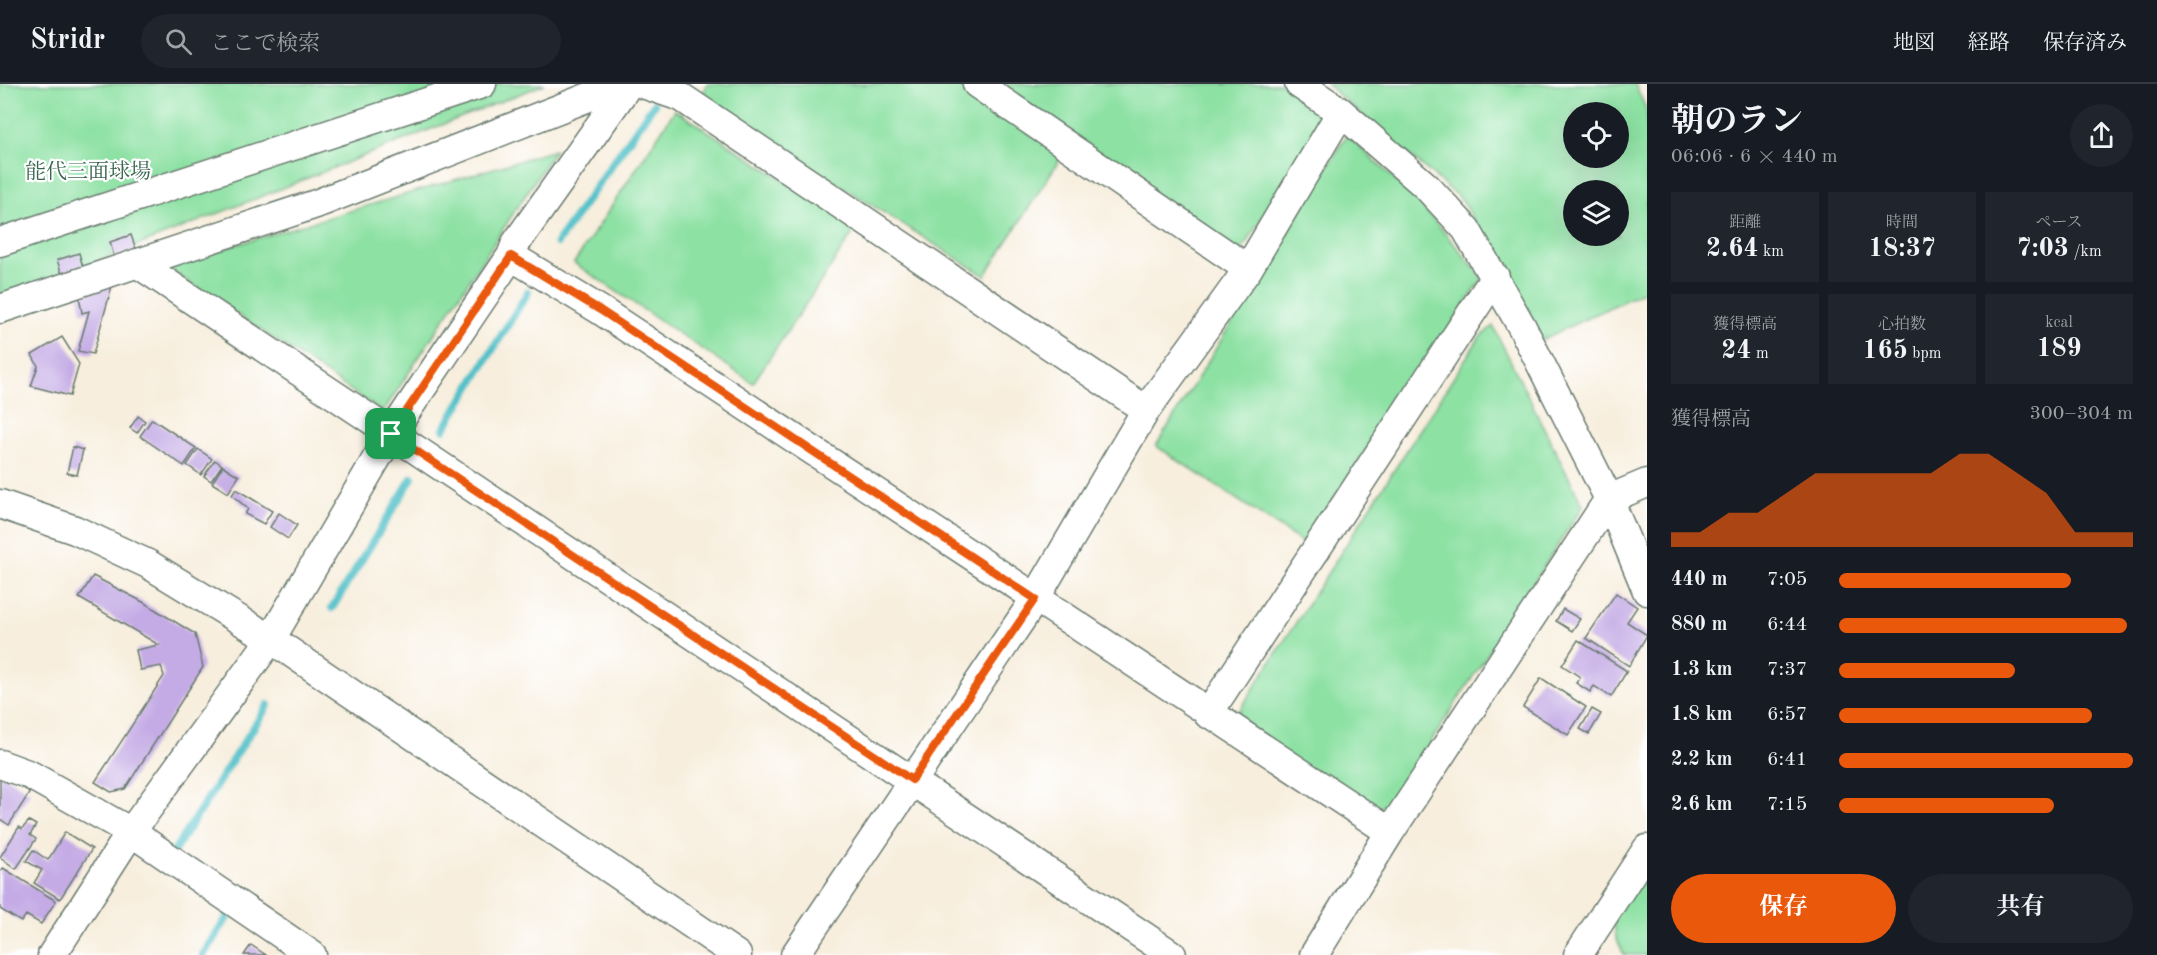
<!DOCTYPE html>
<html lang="ja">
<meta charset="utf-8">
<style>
body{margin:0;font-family:"Old Standard TT","Noto Serif JP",serif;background:#20242c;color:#f1f3f6;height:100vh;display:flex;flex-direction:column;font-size:22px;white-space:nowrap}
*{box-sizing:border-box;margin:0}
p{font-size:20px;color:#9ea1a6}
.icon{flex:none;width:33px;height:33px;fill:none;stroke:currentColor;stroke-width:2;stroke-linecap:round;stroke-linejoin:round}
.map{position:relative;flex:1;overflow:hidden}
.drawer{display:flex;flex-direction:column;background:#171b24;width:510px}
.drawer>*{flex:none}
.controls{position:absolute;left:1563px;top:18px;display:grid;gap:12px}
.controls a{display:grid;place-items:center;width:66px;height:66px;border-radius:50%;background:#171b24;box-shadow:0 6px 24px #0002;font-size:30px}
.pin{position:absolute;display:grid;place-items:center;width:51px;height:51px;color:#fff;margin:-26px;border-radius:12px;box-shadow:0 3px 9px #0006}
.round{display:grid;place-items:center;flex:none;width:63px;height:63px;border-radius:32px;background:#20242c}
.overview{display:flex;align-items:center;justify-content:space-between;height:102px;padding:0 24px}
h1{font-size:33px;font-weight:700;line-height:45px}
.metrics{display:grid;grid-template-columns:repeat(3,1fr);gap:9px;height:102px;padding:6px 24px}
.metrics div{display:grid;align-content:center;border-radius:0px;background:#20242c;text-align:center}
.metrics b{font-size:26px;font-weight:700}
.metrics small{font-size:16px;font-weight:400}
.metrics p{font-size:16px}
.chart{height:168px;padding:12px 24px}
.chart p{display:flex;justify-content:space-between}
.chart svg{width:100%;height:108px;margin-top:6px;fill:#ea580c;opacity:.7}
.primary-button{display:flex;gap:12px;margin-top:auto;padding:12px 24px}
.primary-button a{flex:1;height:69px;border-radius:36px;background:#ea580c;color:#fff;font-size:24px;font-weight:700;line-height:69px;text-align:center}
.primary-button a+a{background:#20242c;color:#f1f3f6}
ul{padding:0 24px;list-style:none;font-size:20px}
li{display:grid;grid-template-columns:96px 72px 1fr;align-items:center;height:45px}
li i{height:15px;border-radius:8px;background:#ea580c}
header{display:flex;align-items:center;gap:36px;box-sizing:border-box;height:84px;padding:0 30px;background:#171b24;border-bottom:2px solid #363941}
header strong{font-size:28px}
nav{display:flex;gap:33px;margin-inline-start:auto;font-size:21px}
.search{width:420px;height:54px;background:#20242c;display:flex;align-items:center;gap:15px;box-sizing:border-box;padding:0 21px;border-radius:33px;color:#9ea1a6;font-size:22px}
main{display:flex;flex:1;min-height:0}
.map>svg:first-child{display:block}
.green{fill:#8ce1a3;stroke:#568f6c;stroke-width:1.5;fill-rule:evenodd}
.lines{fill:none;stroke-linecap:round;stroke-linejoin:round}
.stream{stroke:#53c1c9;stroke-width:8}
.building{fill:#c4abe5}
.minor-casing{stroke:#6b7b6f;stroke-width:31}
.minor{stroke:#fff;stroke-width:28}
.route-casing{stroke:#fff;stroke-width:12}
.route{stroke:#ea580c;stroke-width:8}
.labels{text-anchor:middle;stroke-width:4.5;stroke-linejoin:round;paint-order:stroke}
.park-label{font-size:21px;fill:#3a6650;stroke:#fff}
</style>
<header>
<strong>Stridr</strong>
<div class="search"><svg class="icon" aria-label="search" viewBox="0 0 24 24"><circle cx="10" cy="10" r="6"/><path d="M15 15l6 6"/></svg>ここで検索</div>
<nav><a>地図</a><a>経路</a><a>保存済み</a></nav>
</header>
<main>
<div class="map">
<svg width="1647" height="871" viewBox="0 0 1647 871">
<rect width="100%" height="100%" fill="#fff"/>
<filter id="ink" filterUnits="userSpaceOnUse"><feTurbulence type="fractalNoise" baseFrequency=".0167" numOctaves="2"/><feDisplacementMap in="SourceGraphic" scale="12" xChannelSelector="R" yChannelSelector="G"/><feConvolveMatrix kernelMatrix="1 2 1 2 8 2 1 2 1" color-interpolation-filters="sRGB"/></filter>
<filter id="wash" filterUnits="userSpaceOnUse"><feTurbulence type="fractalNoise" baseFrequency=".008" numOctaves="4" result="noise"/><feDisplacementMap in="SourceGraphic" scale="24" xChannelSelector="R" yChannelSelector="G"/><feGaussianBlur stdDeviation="1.35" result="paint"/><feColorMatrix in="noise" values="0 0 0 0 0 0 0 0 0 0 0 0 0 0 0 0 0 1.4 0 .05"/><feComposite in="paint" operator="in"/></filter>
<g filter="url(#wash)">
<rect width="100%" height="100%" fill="#f7eedd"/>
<path class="green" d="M0 0H545L0 216Z
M707 0H956L1062 72 985 192 701 14Z
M991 0H1284L1328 29 1240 169Z
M1326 0H1635L1647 27V206L1541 256 1463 117ZM1574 28H1618V74H1574ZM1574 106H1618V152H1574Z
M675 26 857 143 753 299 574 179Z
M1347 51 1416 115 1483 194 1303 459 1156 362Z
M555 66 383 328 165 182Z
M1493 242 1583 422 1392 718 1363 731 1234 635 1479 254Z
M1647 776V871H1624L1616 853 1612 825Z"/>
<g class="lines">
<path class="stream" d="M557 159 654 20
M444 345 528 208
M332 524 412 394
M172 770 268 621
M203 871 230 829 225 826"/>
</g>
<g id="blocks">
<path class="building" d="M131 151 136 165 114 173 110 158Z
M79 169 83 183 62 190 57 176Z
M112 202 93 270 78 267 89 227 82 229 79 212Z
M62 253 79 280 70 312 31 302 38 282 32 271Z
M138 332 145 337 137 349 130 344Z
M152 335 196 364 184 382 140 352Z
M73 363 83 366 77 391 67 389Z
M198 365 212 375 201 391 187 381Z
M215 376 222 381 211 397 204 392Z
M223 382 239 392 228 409 212 399Z
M236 405 272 427 264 440 245 430 248 425 232 411Z
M279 429 297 441 288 455 270 443Z
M93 492 143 518 195 550 203 583 125 705 111 708 95 698 164 592 161 582 140 586 136 566 159 561 79 514Z
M1616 509 1637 523 1627 538 1647 551 1629 582 1586 554Z
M1563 525 1580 535 1572 547 1556 537Z
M1578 556 1627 587 1611 613 1594 602 1590 608 1576 599 1580 593 1562 581Z
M1541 594 1586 623 1568 651 1523 623Z
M1592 625 1601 630 1589 650 1580 645Z
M0 689 30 708 9 741 0 735Z
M29 737 36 741 30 751 36 755 16 785 0 773 19 743 22 745Z
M65 748 92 765 60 815 34 799 42 786 26 777 33 766 48 776Z
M3 784 56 817 41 840 26 831 21 838 0 825V788Z
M251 861 266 871H244Z"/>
</g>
</g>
<g filter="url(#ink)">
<use href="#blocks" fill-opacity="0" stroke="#6b7b6f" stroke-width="1.5"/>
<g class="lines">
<defs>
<path id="minor" d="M643 0 681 13 1146 326
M977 0 1248 185
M1299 0 1341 28 1426 102 1466 145 1522 243 1609 415 1647 507
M0 158 482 0
M511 172 600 226 1390 748
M137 179 1172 871
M0 225 316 120 622 0
M0 420 75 446 148 480 271 555 737 871
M1208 630 1495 193
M0 680 30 691 131 748 312 871
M52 871 131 748 271 555 391 350 511 172 516 159 629 0
M795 871 1035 515 1146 326 1248 185 1341 28
M1314 871 1390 748 1609 415 1647 399
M1578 871 1647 765"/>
</defs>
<use href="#minor" class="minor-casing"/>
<use href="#minor" class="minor"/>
</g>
</g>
<g class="lines" filter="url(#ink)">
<defs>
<path id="route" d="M511 172 600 226 1035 515 912 696 391 350Z"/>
</defs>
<use href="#route" class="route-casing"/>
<use href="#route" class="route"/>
</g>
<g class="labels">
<g class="park-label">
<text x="88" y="94">能代三面球場</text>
</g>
</g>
</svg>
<div class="controls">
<a><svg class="icon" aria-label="locate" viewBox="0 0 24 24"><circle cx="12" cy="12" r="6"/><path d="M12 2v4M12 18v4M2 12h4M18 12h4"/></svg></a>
<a><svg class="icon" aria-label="layers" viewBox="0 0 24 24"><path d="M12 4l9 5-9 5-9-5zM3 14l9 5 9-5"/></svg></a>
</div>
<div class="pin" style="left:391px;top:350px;background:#1e9e55"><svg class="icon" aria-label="arrive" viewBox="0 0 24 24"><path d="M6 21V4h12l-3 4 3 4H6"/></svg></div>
</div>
<section class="drawer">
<div class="overview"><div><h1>朝のラン</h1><p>06:06 · 6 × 440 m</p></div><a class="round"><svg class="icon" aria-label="share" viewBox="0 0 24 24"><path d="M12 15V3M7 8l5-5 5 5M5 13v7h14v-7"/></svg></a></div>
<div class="metrics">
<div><p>距離</p><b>2.64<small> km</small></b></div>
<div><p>時間</p><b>18:37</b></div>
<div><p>ペース</p><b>7:03<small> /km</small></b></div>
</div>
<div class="metrics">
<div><p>獲得標高</p><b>24<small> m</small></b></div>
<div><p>心拍数</p><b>165<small> bpm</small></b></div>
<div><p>kcal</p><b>189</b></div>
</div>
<div class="chart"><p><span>獲得標高</span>300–304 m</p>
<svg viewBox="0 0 160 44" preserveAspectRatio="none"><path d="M0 44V38L10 38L20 30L30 30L40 22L50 14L60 14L70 14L80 14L90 14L100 6L110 6L120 14L130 22L140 38L150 38L160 38V44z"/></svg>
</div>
<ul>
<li><b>440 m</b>7:05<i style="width:79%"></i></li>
<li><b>880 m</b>6:44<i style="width:98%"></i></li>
<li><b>1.3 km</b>7:37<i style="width:60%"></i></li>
<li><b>1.8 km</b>6:57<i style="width:86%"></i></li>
<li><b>2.2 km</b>6:41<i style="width:100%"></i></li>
<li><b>2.6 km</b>7:15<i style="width:73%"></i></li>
</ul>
<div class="primary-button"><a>保存</a><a>共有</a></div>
</section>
</main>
